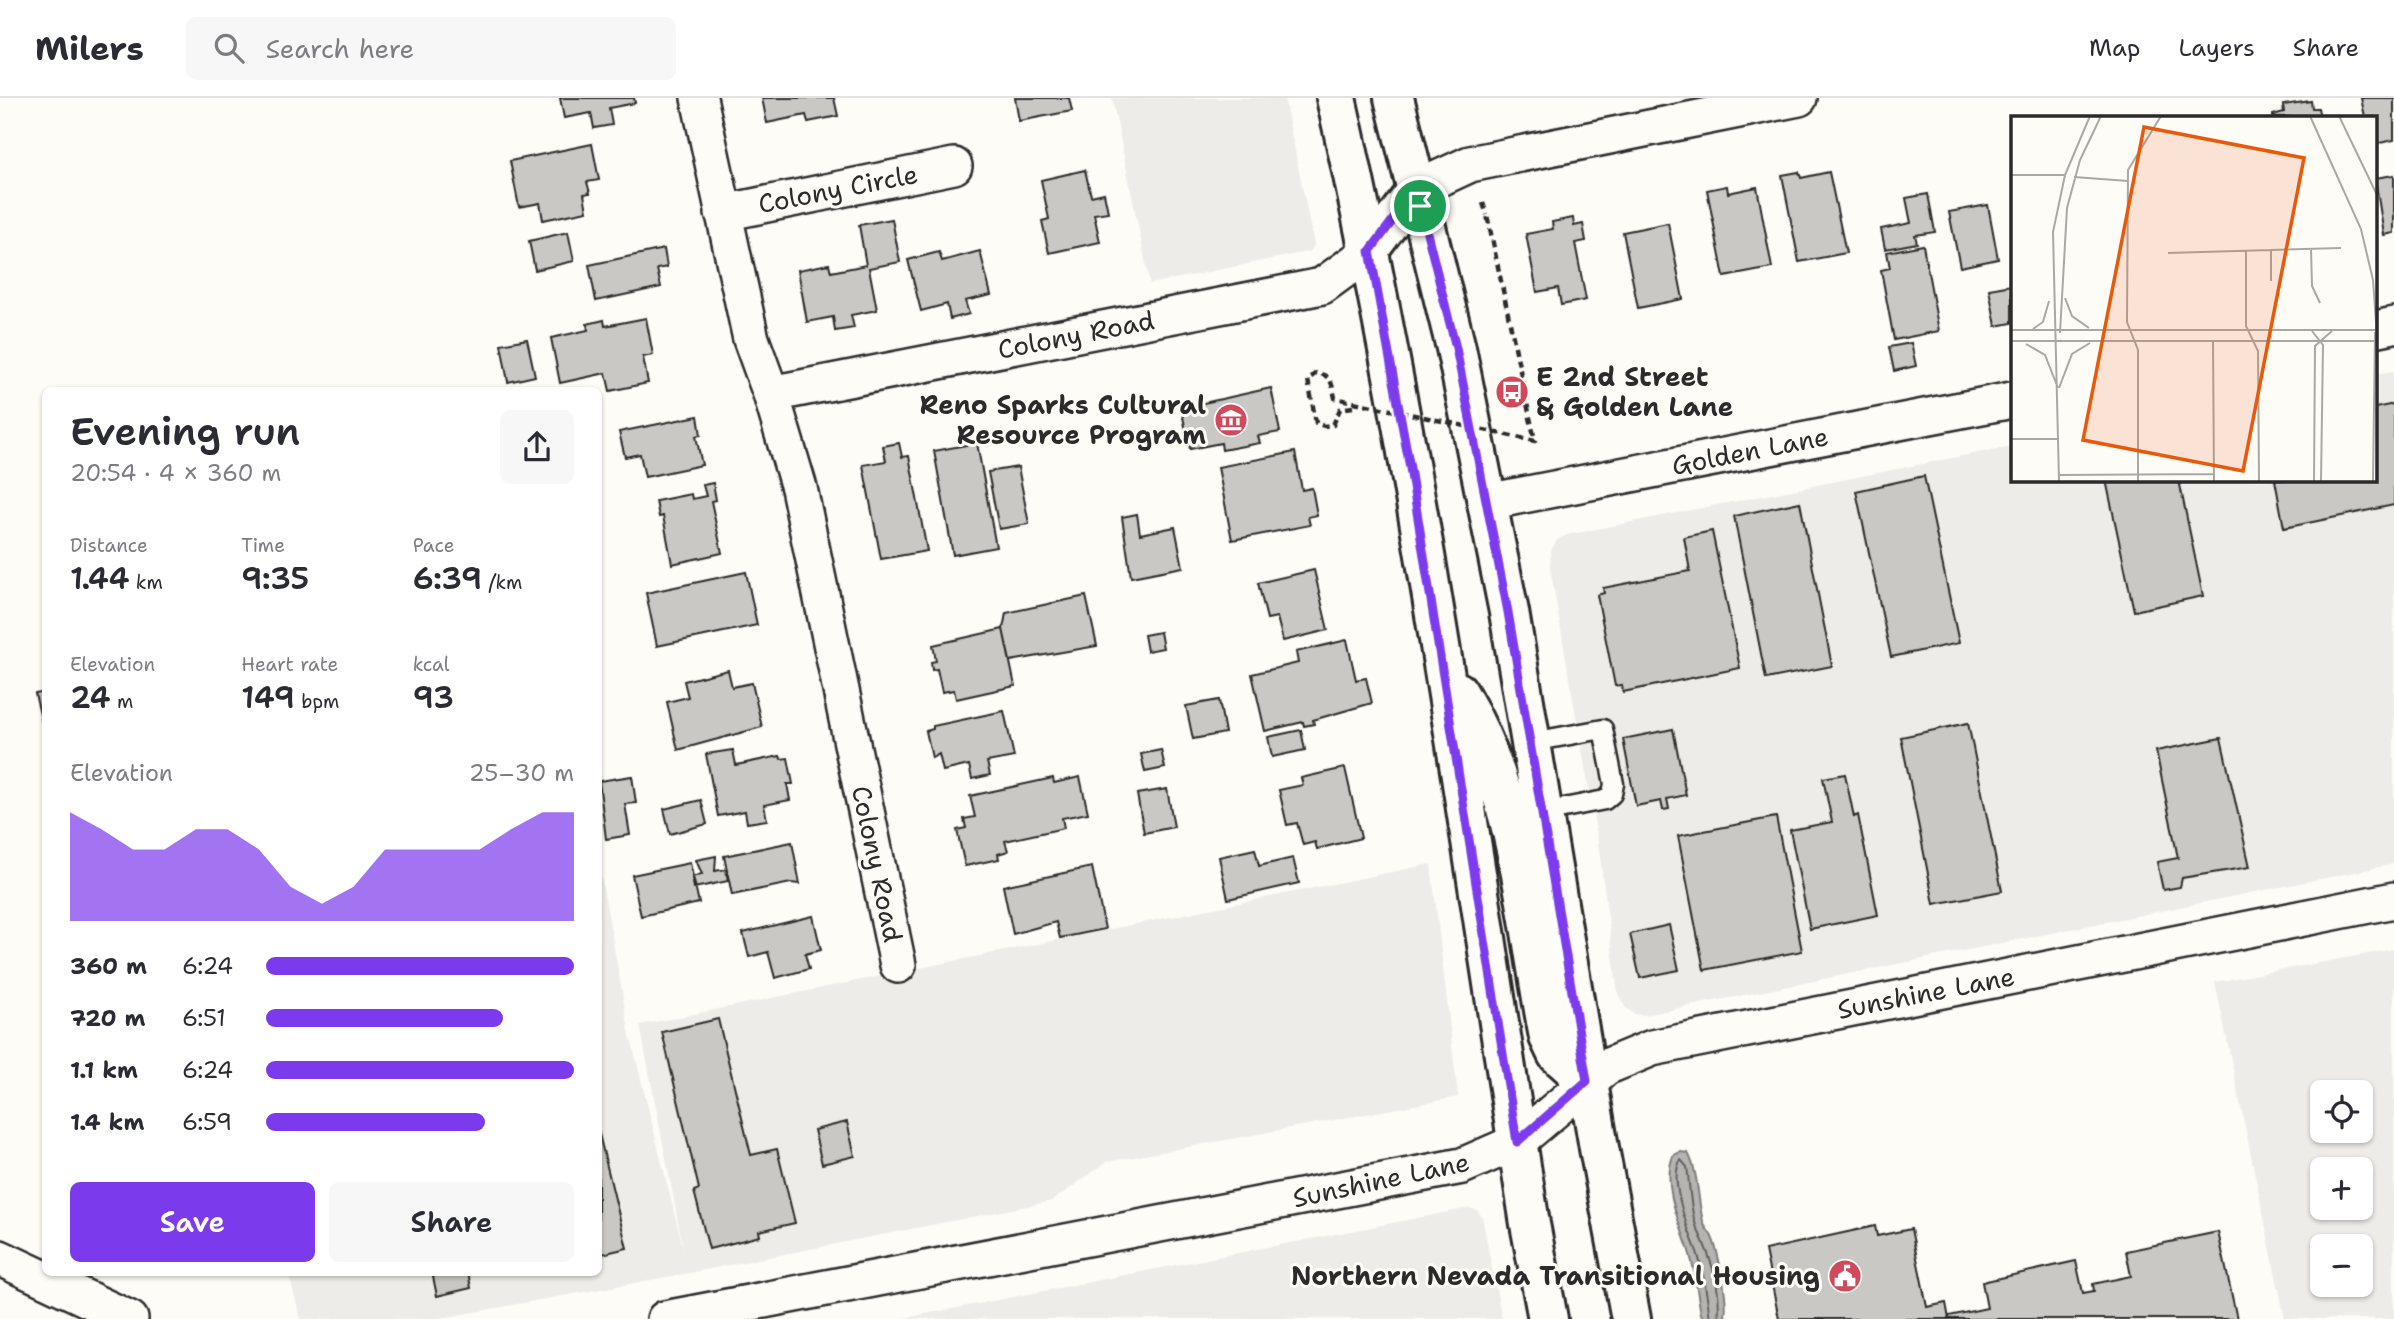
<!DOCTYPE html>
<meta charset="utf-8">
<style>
body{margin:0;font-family:"Shantell Sans",sans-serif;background:#f7f7f7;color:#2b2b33;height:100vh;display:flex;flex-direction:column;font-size:26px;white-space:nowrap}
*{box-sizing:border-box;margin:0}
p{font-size:23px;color:#7c7c81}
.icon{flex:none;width:38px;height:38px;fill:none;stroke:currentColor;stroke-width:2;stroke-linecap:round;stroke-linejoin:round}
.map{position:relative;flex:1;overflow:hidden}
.drawer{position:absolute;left:42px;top:289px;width:560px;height:889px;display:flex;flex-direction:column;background:#fff;border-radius:10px;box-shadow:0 2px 5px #0004}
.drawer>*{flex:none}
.controls{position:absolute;left:2310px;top:982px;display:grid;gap:14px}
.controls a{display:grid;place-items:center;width:63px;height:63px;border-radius:10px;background:#fff;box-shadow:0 2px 5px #0004;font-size:35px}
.pin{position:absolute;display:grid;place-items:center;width:60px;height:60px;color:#fff;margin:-30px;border:4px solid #fff;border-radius:50%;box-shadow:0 2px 7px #0007}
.round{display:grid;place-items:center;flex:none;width:74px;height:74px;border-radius:10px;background:#f7f7f7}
.summary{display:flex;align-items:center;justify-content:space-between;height:119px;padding:0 28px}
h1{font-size:38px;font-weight:600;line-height:52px}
.figures{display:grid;grid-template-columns:repeat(3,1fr);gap:10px;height:119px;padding:7px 28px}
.figures div{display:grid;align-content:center}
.figures b{font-size:30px;font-weight:600}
.figures small{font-size:19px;font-weight:400}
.figures p{font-size:19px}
.chart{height:196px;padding:14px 28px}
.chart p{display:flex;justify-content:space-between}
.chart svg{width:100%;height:126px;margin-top:7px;fill:#7c3aed;opacity:.7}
.cta{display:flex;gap:14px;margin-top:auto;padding:14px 28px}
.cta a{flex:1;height:80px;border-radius:10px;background:#7c3aed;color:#fff;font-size:28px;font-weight:600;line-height:80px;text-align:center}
.cta a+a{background:#f7f7f7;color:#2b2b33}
ul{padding:0 28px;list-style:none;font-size:23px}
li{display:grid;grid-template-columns:112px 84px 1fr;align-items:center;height:52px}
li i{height:18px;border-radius:9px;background:#7c3aed}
header{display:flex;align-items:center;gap:42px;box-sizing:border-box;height:98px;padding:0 35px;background:#fff;border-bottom:2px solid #e1e1e2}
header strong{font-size:33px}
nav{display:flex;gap:38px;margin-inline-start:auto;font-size:24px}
.search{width:490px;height:63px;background:#f7f7f7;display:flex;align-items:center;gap:18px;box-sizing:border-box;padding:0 24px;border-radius:10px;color:#7c7c81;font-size:26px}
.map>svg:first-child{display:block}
.built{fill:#edece8;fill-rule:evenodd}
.water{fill:#b5b4b1;stroke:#7e7d7b;stroke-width:2}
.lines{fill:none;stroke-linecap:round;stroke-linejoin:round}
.shore{stroke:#626261;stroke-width:2}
.building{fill:#c9c8c4;stroke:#2b2b2b;stroke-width:2}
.lane-casing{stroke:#2b2b2b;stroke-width:23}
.street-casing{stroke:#2b2b2b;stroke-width:40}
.secondary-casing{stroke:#2b2b2b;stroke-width:44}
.path{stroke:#2b2b2b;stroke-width:4.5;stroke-dasharray:7 5;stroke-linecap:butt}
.lane{stroke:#fdfcf7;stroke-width:18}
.street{stroke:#fdfcf7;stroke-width:35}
.secondary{stroke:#fdfcf7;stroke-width:38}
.path-bridge{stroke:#2b2b2b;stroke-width:4.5;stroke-dasharray:7 5;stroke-linecap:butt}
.route-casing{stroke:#fff;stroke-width:14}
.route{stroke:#7c3aed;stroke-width:9}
.labels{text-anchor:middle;stroke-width:6;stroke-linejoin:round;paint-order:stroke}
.street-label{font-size:26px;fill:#2b2b2b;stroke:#fdfcf7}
.poi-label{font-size:26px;font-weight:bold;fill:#2b2b2b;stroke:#fdfcf7;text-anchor:end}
.inset-road{fill:none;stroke:#a9a8a5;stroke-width:2}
.view{fill:#e8590c;fill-opacity:0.15;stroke:#e8590c;stroke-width:3.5}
.inset-edge{fill:none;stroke:#2b2b2b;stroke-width:3.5}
</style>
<header>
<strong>Milers</strong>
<div class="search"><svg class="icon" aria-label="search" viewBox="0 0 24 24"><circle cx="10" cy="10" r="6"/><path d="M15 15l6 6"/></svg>Search here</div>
<nav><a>Map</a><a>Layers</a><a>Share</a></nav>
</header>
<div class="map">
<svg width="2394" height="1221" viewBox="0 0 2394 1221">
<rect width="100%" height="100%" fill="#fdfcf7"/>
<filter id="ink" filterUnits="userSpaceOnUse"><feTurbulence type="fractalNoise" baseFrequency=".0143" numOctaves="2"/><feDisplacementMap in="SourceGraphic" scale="14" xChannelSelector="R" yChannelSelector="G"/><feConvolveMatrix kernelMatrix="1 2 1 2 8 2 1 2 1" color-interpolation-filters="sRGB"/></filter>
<g filter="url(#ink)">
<path class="built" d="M1112 0H1284L1314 146 1311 153 1150 186Z
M2394 273V766L1645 917 1634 916 1625 909 1618 896 1598 743 1550 469 1551 452 1557 442 1567 437 2012 348V382H2375V276Z
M1431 766 1458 999 1107 1064 1052 1103 689 1175 436 1221H301L288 1174H598L599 767 629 933 684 1154 640 927Z
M2394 851V1221H2285L2215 884ZM2322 994H2361V1032H2322ZM2361 1071V1110H2322V1071ZM2361 1148V1186H2322V1148Z
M1469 1110 1477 1112 1482 1119 1502 1221H900Z"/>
<path class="water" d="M1680 1054 1688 1055C1699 1076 1697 1100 1703 1123 1704 1129 1708 1132 1711 1137 1718 1151 1730 1208 1724 1221H1705L1701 1216C1697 1194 1695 1170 1688 1150 1679 1124 1662 1086 1673 1058Z"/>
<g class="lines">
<path class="shore" d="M1710 1221C1708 1202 1702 1164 1694 1146 1687 1129 1668 1078 1681 1062L1687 1069C1690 1088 1690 1114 1697 1130 1710 1157 1722 1191 1718 1221"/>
</g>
<path class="building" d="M560 0H634L635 5 609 10 612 27 594 30 591 15 564 20Z
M762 0H834L838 18 808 24 806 17 767 25Z
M1015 0H1069L1072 13 1019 23Z
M2361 0H2394V42L2375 46V19H2365Z
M2311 3 2312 10H2318L2320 19H2273V17L2284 14 2283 7Z
M592 46 599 82 587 84 590 95 584 96 587 113 543 122 540 105 519 109 510 63Z
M1085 72 1091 98 1104 95 1108 114 1094 116 1100 144 1049 155 1042 123 1049 121 1041 82Z
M1799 74 1801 80 1829 74 1846 155 1799 164 1782 77Z
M2394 77V135L2384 137 2375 80Z
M1727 88 1728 95 1757 89 1772 170 1724 179 1707 92Z
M1928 96 1935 134 1915 137 1917 145 1885 151 1881 131 1911 125 1906 100Z
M1988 107 1998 161 1960 169 1949 114Z
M1573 120 1574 128 1583 126 1586 143 1575 145 1586 202 1561 207 1558 190 1537 194 1526 136 1553 131 1552 124Z
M892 121 900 164 869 170 877 212 851 217 854 230 835 233 833 219 807 224 798 172 829 166 831 174 866 167 859 127Z
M1668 125 1683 201 1638 210 1623 134Z
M568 134 574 163 535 172 529 143Z
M1923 147 1939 233 1894 242 1881 172 1890 170 1887 154Z
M664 151 667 169 657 171 661 189 596 203 589 167Z
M980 153 991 197 965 203 969 216 950 221 947 206 921 213 908 162 939 154 942 163Z
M2012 187V225L1996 228 1989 191Z
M646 220 653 257 643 259 648 285 610 293 606 275 560 285 551 240 588 232 587 226 604 222 605 228Z
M527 241 535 278 508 284 501 246Z
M1911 245 1916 268 1894 273 1889 249Z
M1271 290 1280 334 1258 338 1260 345 1222 352 1221 345 1190 351 1181 310Z
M2394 306V407L2284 430 2275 382H2375V310Z
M698 318 701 337 696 338 702 367 645 379 640 356 625 359 619 334Z
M899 345 902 359 909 358 927 453 881 461 863 367 886 363 883 348Z
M977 345 996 449 953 457 934 353Z
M1295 354 1302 392 1312 390 1317 417 1308 419 1310 427 1232 442 1218 369Z
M1018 369 1029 426 999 431 988 374Z
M1924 378 1959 545 1891 559 1856 393Z
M2106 382H2179L2203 498 2134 513Z
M713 385 716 402 711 403 722 455 672 466 663 418 659 419 656 403 691 396 692 401 706 398 703 387Z
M1800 404 1832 568 1766 581 1734 418Z
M1137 416 1140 436 1175 429 1183 469 1131 479 1122 419Z
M1712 433 1740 570 1623 594 1622 587 1615 588 1597 497 1604 495 1603 490 1690 473 1684 439Z
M1314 472 1328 532 1283 543 1277 519 1267 521 1258 485Z
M746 474 757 527 657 548 646 495Z
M1086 498 1097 548 1010 563 1003 531 1006 515Z
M1003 531 1015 588 956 601 954 592 942 594 937 571 932 572 931 564 936 563 933 547Z
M1160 534 1163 550 1147 553 1144 537Z
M1347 542 1356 582 1366 580 1372 605 1313 622 1314 626 1304 628 1303 624 1265 633 1252 576 1298 565 1296 554Z
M728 572 732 589 752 585 762 629 678 652 667 604 688 599 684 583Z
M46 594V641L35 596Z
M1219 602 1225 635 1193 641 1186 608Z
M1004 613 1014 659 987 664 990 677 972 681 969 667 943 673 939 656 932 660 926 633 933 631V628Z
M1968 625 2002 793 1934 806 1901 639Z
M1673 631 1686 697 1667 701 1669 711 1663 712 1661 703 1636 708 1623 641Z
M1301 632 1305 652 1272 659 1268 639Z
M2221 640 2250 769 2182 780 2180 789 2163 792 2157 764 2178 760 2156 653Z
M733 652 736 667 780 658 781 661 788 660 793 686H787L790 702 764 707 767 722 747 725 745 713 718 718 706 656Z
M1161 652 1165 670 1145 674 1141 656Z
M1345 670 1361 740 1317 751 1315 744 1303 747 1297 725 1287 727 1279 692 1303 687 1301 680Z
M1845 676 1854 719 1858 717 1878 817 1810 831 1790 732 1832 724 1823 680Z
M632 678 636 705 625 706 630 737 606 741 599 683Z
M1080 679 1088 715 1062 720 1064 730 1005 743 1008 753 998 756 999 761 965 768 957 732 966 730 964 721 975 719 970 698 1053 680 1054 685Z
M1167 691 1174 729 1144 735 1137 696Z
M701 702 707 726 670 736 664 711Z
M1776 719 1802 853 1704 872 1678 738Z
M792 744 800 786 791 785 732 797 724 758Z
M1255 751 1259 768 1293 760 1299 785 1228 801 1219 759Z
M716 758 715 773 726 771 728 783 694 790 692 779 702 776 696 762Z
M690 765 699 805 641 818 632 777Z
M1092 769 1105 831 1060 840 1056 824 1013 836 1003 788Z
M813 818 821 852 805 856 809 871 775 880 768 854 749 859 743 835Z
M1669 827 1679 872 1640 880 1630 836Z
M718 921 751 1057 777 1051 795 1125 759 1133 760 1138 709 1151 694 1093 699 1091 662 934Z
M847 1024 855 1058 822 1066 814 1032Z
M598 1032 627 1150 598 1157Z
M1875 1128 1877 1138 1911 1131 1927 1209 1946 1205 1949 1221H1779L1765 1152Z
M2218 1134 2237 1221H1949V1218L1987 1210 1982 1184 2076 1163 2083 1195 2094 1193 2093 1186 2131 1178 2126 1153Z
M432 1174H468L471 1190 437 1198Z"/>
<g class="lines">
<defs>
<path id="lane" d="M1532 644 1603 631 1614 686 1612 696 1605 702 1543 714"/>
<path id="street" d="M699 0 751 241 771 296 799 390 898 867
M723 115 954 68
M2375 231 2394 227
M771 296 1322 188 1370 153 1416 91 1470 66 1799 0
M1487 404 2012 302
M0 1160 130 1221
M665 1221 1462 1068 1517 1044 1606 969 1652 950 2394 802"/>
<path id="secondary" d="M1336 0C1420 372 1471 750 1530 1126L1548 1221
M1394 0 1456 250 1509 514 1599 1050 1631 1221
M1458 594C1520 697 1526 823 1549 939L1557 956 1587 983"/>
</defs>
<use href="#lane" class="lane-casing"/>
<use href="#street" class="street-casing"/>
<use href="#secondary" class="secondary-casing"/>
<path class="path" d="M1483 105 1487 117"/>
<use href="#lane" class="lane"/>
<use href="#street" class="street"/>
<use href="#secondary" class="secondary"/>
<path class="path-bridge" d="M1353 309 1340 311 1333 327 1324 328 1316 325 1308 282 1316 275C1332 277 1332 286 1335 300L1535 343 1487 117"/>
</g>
</g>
<g class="lines" filter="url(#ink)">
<defs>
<path id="route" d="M1416 91 1456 250 1508 514 1587 983 1517 1044 1410 370 1370 153Z"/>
</defs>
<use href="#route" class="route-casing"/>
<use href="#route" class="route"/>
</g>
<defs>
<symbol id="bus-disc" viewBox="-11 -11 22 22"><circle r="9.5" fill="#d1495b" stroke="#fdfcf7"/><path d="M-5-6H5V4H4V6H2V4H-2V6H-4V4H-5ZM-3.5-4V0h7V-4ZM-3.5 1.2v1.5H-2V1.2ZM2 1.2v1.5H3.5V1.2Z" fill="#fff"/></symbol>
<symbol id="museum-disc" viewBox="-11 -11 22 22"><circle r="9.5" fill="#d1495b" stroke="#fdfcf7"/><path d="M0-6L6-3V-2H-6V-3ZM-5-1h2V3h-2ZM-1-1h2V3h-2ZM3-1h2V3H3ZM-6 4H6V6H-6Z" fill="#fff"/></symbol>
<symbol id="civic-disc" viewBox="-11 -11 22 22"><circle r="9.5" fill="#d1495b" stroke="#fdfcf7"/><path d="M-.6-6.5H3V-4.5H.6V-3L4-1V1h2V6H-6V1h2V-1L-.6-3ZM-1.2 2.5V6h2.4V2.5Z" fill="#fff"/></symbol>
</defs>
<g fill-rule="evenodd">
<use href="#bus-disc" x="1493" y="275" width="38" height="38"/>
<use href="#museum-disc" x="1212" y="303" width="38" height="38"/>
<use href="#civic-disc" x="1826" y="1159" width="38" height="38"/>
</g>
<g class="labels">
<g class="street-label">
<text transform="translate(838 91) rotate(-11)" y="9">Colony Circle</text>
<text transform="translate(1076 237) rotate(-11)" y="9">Colony Road</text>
<text transform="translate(1750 353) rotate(-11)" y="9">Golden Lane</text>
<text transform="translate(877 766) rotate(78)" y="9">Colony Road</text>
<text transform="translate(1926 895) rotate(-11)" y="9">Sunshine Lane</text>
<text transform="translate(1381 1082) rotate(-12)" y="9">Sunshine Lane</text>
</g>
<g class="poi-label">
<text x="1536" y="288" text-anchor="start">E 2nd Street<tspan x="1536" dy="30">&amp; Golden Lane</tspan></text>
<text x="1206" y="316">Reno Sparks Cultural<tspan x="1206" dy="30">Resource Program</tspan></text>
<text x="1820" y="1187">Northern Nevada Transitional Housing</text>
</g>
</g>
<g transform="translate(2011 18)">
<rect width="366" height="366" fill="#fdfcf7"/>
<path class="inset-road" d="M299 0 350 113 362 164 366 221M328 0 366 79M0 59H54M63 61 117 65M260 133V165M300 133 301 170 309 187M235 135V210L247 235 248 365M157 137 330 132M54 182 61 200 78 212M22 213 32 206 38 185M0 214H366M301 215 312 229 310 365M49 217 56 92 69 44 90 0M0 225H366M202 226 203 365M15 228 34 239 47 272M48 272 61 238 79 227M0 323H48M48 359 203 358M48 365 42 116 54 59 79 0M127 365V234L116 206 117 54 150 0M303 365 304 230 321 215M362 365 364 216"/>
<path class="view" d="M133 11 293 42 232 355 72 324Z"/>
<rect width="366" height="366" class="inset-edge"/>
</g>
</svg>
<div class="controls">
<a><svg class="icon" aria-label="locate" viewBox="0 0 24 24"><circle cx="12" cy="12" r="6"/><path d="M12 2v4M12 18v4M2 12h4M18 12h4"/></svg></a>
<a>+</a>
<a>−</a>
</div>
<div class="pin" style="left:1420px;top:108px;background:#1e9e55"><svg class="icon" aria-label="arrive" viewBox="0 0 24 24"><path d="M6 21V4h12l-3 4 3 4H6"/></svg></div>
<section class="drawer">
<div class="summary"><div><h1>Evening run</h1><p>20:54 · 4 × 360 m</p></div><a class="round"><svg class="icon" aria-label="share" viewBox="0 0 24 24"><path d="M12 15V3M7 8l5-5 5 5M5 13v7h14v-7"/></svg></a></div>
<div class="figures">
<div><p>Distance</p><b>1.44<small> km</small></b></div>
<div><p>Time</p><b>9:35</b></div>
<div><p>Pace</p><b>6:39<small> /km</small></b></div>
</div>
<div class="figures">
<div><p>Elevation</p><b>24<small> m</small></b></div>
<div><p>Heart rate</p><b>149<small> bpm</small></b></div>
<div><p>kcal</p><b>93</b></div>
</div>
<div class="chart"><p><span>Elevation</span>25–30 m</p>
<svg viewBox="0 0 160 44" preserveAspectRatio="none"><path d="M0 44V6L10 12L20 19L30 19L40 12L50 12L60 19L70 32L80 38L90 32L100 19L110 19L120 19L130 19L140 12L150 6L160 6V44z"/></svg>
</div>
<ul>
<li><b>360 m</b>6:24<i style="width:100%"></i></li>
<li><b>720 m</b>6:51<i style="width:77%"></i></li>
<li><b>1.1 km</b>6:24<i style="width:100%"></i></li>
<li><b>1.4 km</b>6:59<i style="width:71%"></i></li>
</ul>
<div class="cta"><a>Save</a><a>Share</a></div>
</section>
</div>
